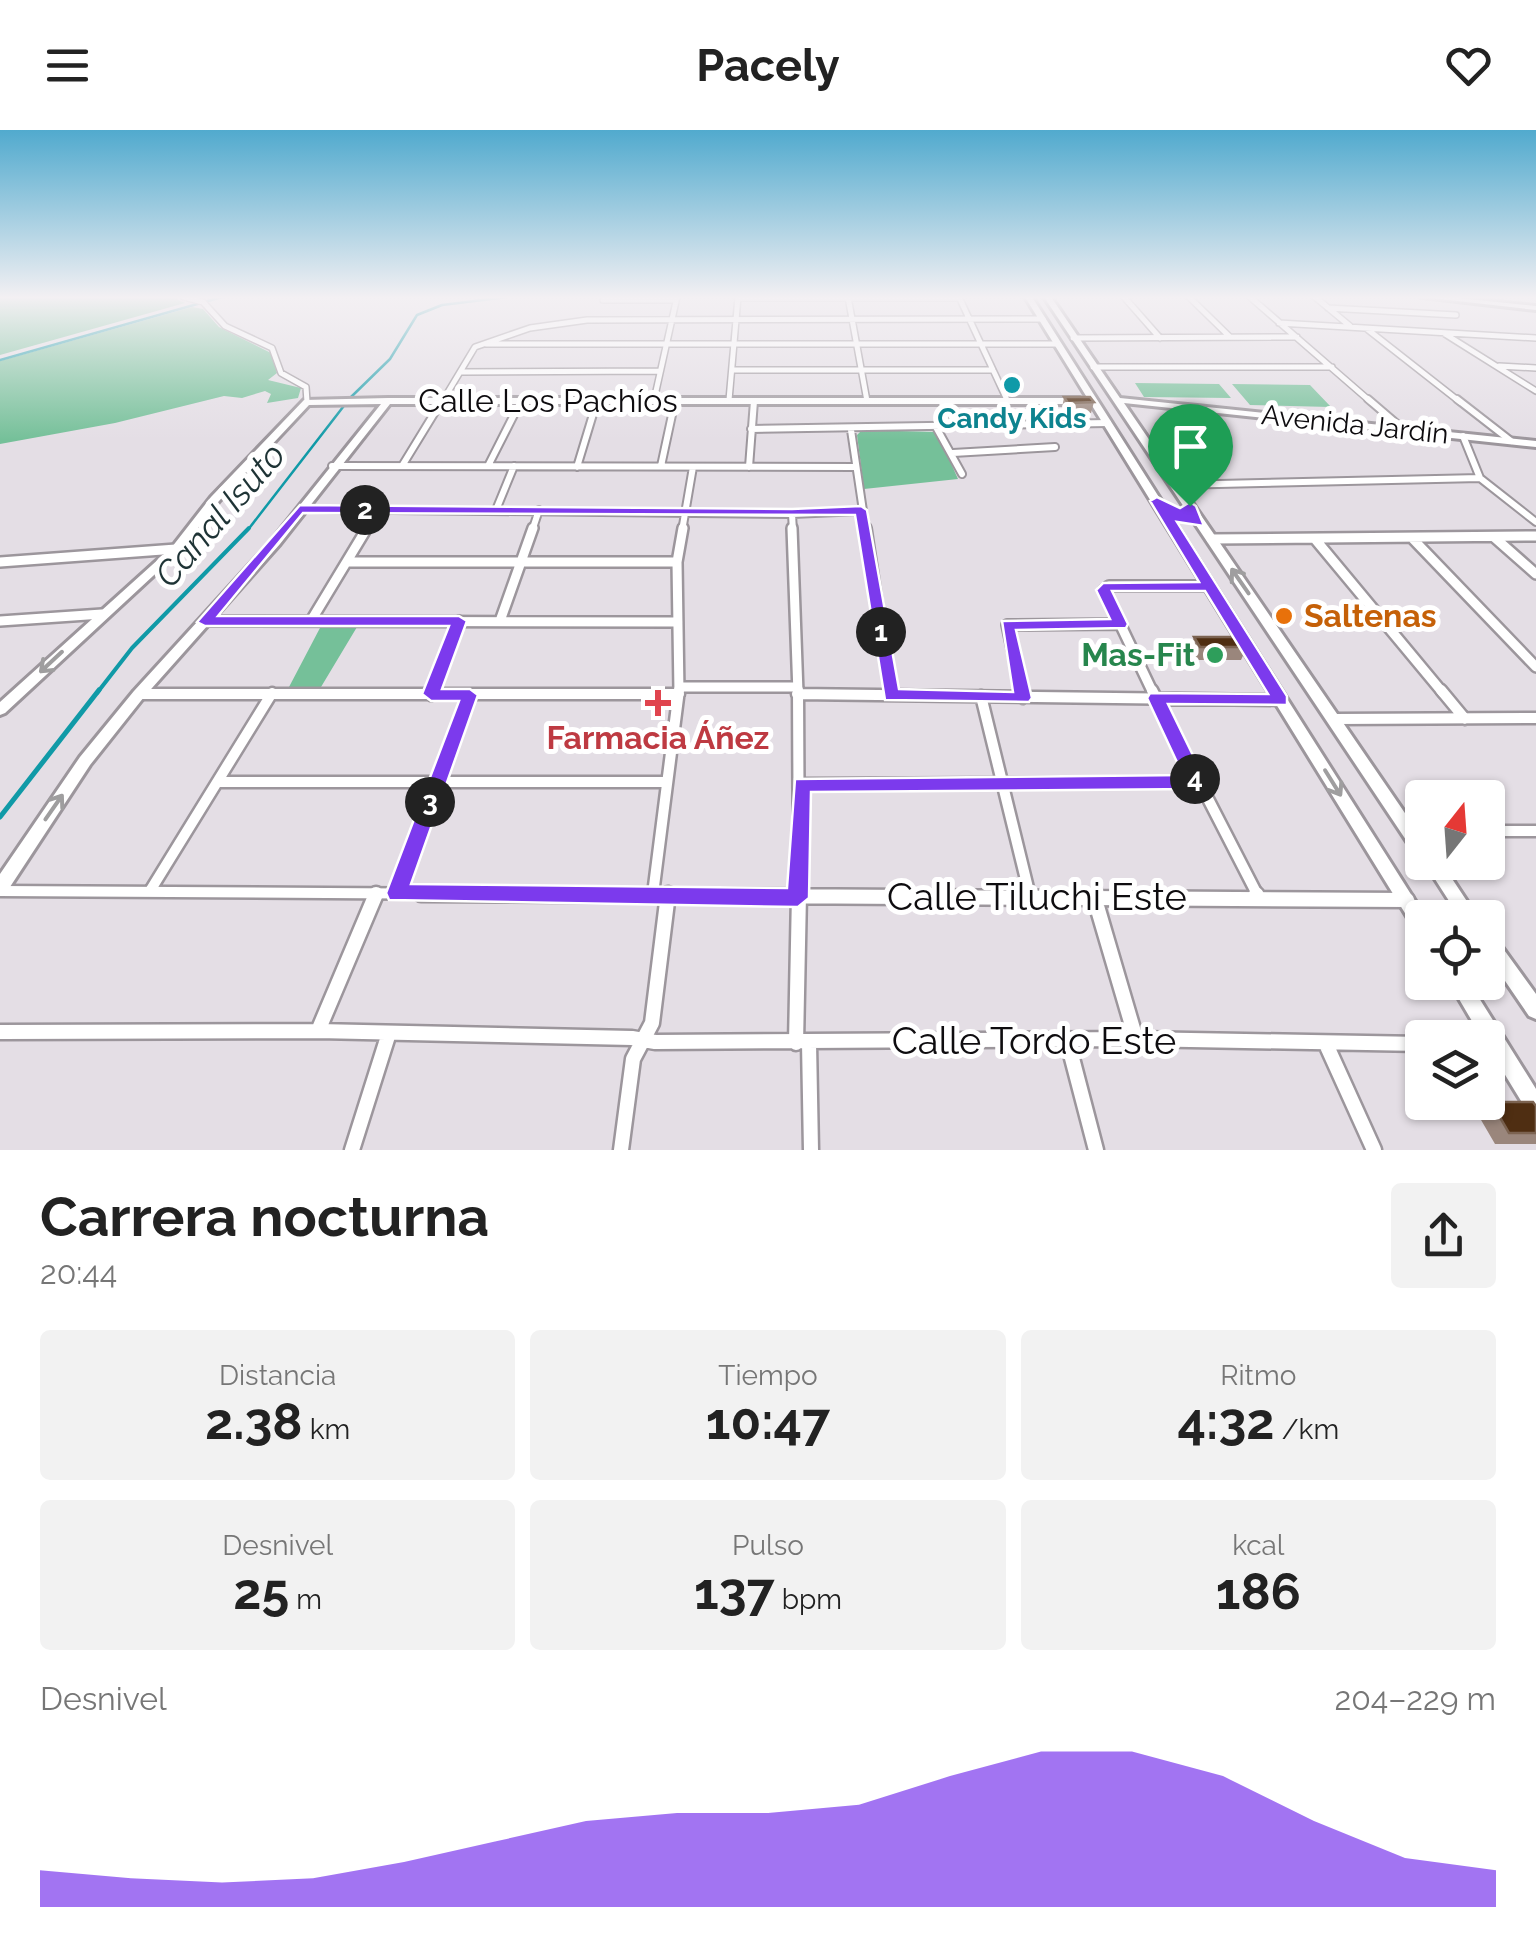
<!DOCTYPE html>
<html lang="es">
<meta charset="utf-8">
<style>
body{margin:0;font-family:Raleway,sans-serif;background:#f2f2f2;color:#222;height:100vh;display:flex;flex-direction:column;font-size:38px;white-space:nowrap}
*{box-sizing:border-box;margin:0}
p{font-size:32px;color:#767676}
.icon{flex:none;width:55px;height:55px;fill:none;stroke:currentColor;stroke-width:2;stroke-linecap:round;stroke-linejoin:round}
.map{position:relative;height:1020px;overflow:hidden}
.details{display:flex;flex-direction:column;background:#fff;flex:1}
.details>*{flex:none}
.needle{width:65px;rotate:17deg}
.buttons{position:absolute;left:1405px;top:650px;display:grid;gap:20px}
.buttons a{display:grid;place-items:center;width:100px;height:100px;border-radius:10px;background:#fff;box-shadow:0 2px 8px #0004;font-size:50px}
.pin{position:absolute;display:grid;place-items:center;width:85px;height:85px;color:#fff;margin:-102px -42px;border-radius:50% 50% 50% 0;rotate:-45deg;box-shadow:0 0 10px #0007}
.pin .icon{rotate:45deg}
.km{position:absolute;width:50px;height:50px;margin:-25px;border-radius:50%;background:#222;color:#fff;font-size:28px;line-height:50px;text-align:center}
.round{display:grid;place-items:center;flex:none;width:105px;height:105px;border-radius:10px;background:#f2f2f2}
.summary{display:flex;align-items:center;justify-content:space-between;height:170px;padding:0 40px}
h1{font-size:55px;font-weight:700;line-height:75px}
.stats{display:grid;grid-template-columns:repeat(3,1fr);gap:15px;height:170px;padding:10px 40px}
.stats div{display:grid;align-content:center;border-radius:10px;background:#f2f2f2;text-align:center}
.stats b{font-size:50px;font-weight:700}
.stats small{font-size:28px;font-weight:400}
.stats p{font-size:28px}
.chart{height:280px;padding:20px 40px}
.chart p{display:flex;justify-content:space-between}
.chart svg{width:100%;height:180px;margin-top:10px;fill:#7c3aed;opacity:.7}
header{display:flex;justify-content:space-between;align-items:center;height:130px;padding:0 40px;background:#fff;font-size:45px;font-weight:700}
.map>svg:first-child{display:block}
.green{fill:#75c099}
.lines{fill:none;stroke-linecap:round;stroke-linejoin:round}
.stream-far2{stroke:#109aa7;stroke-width:2.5}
.stream-far1{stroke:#109aa7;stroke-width:4}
.stream{stroke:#109aa7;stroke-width:5}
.street-far4-casing{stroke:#9c969c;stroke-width:8}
.street-far3-casing{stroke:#9c969c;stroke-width:10}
.street-far2-casing{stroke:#9c969c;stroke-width:14}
.street-far1-casing{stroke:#9c969c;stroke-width:15}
.street-casing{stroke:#9c969c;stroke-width:19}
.secondary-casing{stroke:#9c969c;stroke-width:6}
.street-far4{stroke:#fff;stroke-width:5}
.street-far3{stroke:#fff;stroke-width:6}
.street-far2{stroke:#fff;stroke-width:9}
.street-far1{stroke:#fff;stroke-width:10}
.street{stroke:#fff;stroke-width:14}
.secondary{fill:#fff;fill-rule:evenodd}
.wall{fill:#9a867c}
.building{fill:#4f2e12;stroke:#7c6351;stroke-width:2.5}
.oneway{stroke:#9f9e9f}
.route{fill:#7c3aed;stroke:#fff;stroke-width:2.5;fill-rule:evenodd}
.culture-dot{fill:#0f9aa8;stroke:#fff;stroke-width:4}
.food-dot{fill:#e8710a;stroke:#fff;stroke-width:4}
.leisure-dot{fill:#2e9e5b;stroke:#fff;stroke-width:4}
.health-dot{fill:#e0444e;stroke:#fff;stroke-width:4}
.labels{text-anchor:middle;stroke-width:10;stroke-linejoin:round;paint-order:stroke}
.far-culture-label{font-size:28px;font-weight:bold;fill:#0d838f;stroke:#fff}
.far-street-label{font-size:28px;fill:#0e0c0f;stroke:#fff}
.street-label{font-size:32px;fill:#0e0c0f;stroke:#fff}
.food-label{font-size:32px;font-weight:bold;fill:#c56008;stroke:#fff;text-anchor:start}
.leisure-label{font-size:32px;font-weight:bold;fill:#27864d;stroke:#fff;text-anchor:end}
.health-label{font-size:32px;font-weight:bold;fill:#be3a42;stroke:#fff}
.water-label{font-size:35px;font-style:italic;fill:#1e3335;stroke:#fff}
.near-street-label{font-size:38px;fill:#0e0c0f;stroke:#fff}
</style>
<header><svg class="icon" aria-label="menu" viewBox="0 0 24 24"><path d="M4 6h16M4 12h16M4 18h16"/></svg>Pacely<svg class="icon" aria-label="heart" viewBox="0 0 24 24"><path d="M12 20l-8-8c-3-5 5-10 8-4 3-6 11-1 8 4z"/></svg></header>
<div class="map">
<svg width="1536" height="1020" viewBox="0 0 1536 1020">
<rect width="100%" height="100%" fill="#e4dee5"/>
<path class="green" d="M0 167H172L185 173 0 225Z
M192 177 203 179 219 197 271 223 277 243 268 250 301 258 298 268 267 273 271 264 265 261 242 268 224 266 115 293 0 314V231Z
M1135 253 1219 254 1231 268 1144 267Z
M1232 254 1310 255 1331 277 1250 275Z
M862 300 937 302 958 349 864 359 857 305Z
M321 496 357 497 321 557H289Z"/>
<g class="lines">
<path class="stream-far2" d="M1451 167 1536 175
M0 230 222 167
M247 401 350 268 390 229 417 185 442 175 507 167"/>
<path class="stream-far1" d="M97 563 132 518 249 398"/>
<path class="stream" d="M0 687 99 560"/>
<defs>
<path id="street-far4" d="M184 167 203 172 225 196 272 218 281 243 306 257 307 272
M848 167 867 271
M959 167 1008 272
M1124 167 1160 208
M1189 167 1230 207
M1250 167 1371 272
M1315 167 1350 196
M738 168H959
M603 170H676
M1328 178 1456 185
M1279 193 1536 208
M1367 199 1460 272
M1445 204 1536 261
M1073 208 1297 207
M486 214H1058
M1499 236 1536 238
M1093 237H1332
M733 240H993
M461 242 660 241
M654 270 677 167
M729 270 738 167
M442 272 475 217 530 198 587 190 1043 189"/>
<path id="street-far3" d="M1368 269 1403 299
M1457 269 1511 311
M942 272 947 297
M936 297 962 344
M751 299 1108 293
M851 300 866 401
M1463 306 1480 348 1536 392
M953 323 1055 317
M332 336 856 337
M402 336 443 269
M488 336 521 271
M661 336 675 271
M577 337 597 271
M749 337 754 271
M1175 355 1480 348
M300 379 792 384 861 381
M496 380 514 336
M792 384 793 401
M365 401 378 380
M532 401 539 380
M682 401 693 337"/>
<path id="street-far2" d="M792 398 798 563
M866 398 891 563
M1494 407 1536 444
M1412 408 1536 537
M1211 409 1536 406
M1315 409 1443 563
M0 432 176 419
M347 432H677
M312 489 367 398
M0 491 102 484
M205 491 678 492
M500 491 533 398
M679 557H797
M432 563 459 491
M679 563 677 432 683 398
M1022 563 1007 495 1120 494
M1153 563 1104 460 1109 456H1210"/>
<path id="street-far1" d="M798 560 799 766
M890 560 891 565
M1021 560 1023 568
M1152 560 1258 766
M1441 560 1465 589
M139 564H679
M797 564 1281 570
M431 565 433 560
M981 566 1030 766
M1336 589 1536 588
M219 652H667
M801 654 1196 652
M1488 701H1536
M0 761 812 766
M150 761 272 563
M397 763 469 565
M653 764 679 560"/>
<path id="street" d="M421 764 1407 770
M1256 764 1258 767
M1094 766 1136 909
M318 901 376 764
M0 902 318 901 632 908 655 912 1136 909 1422 914
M1067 909 1096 1020
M796 913 799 764
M809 913 811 1020
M1326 914 1374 1020
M352 1020 389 903
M621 1020 633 929 652 893 668 764"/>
<path id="secondary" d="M1025 167H1032L1426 788H1422V803L1416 801Z
M1044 167H1051L1120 268 1536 311V317L1124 273 1422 708V726L1416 725Z
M1422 167H1448L1536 176V180Z
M388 268H1080L1084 271 1080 274H390L280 414 144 567 90 635 6 763 0 765V744L80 627 134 561 272 410 381 274 309 275 219 371 180 421 5 583 0 585V572L172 417 211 367 304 270Z
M1424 732H1441L1478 788H1460Z
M1488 804 1494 806 1536 864V889L1529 886 1488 826Z
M1449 852H1469L1536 959V987L1529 984 1488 917V908H1482Z"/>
</defs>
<use href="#street-far4" class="street-far4-casing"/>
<use href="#street-far3" class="street-far3-casing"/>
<use href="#street-far2" class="street-far2-casing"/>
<use href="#street-far1" class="street-far1-casing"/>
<use href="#street" class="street-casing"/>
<use href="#secondary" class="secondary-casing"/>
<use href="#street-far4" class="street-far4"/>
<use href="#street-far3" class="street-far3"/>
<use href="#street-far2" class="street-far2"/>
<use href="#street-far1" class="street-far1"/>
<use href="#street" class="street"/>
<use href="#secondary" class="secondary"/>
</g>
<path class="wall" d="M1064 267 1094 272 1091 283H1065L1062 278Z
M1162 314 1189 334 1187 340H1175L1161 320Z
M1194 507 1247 517 1241 530H1195L1189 519Z
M1491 972 1536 976V1014H1495L1477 983Z"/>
<path class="building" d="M1064 267H1090L1094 272 1068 273Z
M1162 314H1173L1189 334 1177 335Z
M1194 507H1240L1247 517H1200Z
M1491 972H1533L1536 976V1003H1509Z"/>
<defs><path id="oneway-shaft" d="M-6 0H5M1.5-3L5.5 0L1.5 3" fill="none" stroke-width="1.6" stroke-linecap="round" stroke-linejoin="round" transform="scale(2.5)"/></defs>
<g class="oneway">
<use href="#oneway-shaft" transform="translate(1240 451) rotate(-125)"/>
<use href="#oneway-shaft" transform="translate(51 532) rotate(137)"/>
<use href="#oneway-shaft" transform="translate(1333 653) rotate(58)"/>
<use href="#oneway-shaft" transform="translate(54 677) rotate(-55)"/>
</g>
<linearGradient id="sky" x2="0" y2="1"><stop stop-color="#51aace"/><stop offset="0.54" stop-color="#f3f0f3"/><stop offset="1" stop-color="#f3f0f3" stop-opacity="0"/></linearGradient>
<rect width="1536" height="310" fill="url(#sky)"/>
<path class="route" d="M1157 367 1180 378 1190 372 1196 376 1204 396 1177 392 1287 566V575L1168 574 1206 652 1196 659 811 662 809 768 798 777 389 770 386 763 459 571H431L422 564 449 496H205L197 492 300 375 792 379 861 376 867 380 899 559 1013 562 1002 491 1110 489 1096 460 1103 453 1199 452 1150 371ZM303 383 855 385 885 570 1029 572 1032 568 1016 500 1126 498 1128 494 1112 461H1205L1268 564 1150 563 1147 568 1183 645 795 649 787 758 411 754 478 565 470 559H442L467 491 459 486H218Z"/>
<circle class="culture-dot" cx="1012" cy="255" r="10"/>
<circle class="food-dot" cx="1284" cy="486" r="10"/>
<circle class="leisure-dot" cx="1215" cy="525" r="10"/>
<path class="health-dot" d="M653 558h10v10h10v10h-10v10h-10v-10h-10v-10h10z"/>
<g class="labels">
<g class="far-culture-label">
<text x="1012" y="298">Candy Kids</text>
</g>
<g class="far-street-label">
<text transform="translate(1355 294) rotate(6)" y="10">Avenida Jardín</text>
</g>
<g class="street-label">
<text x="548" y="282">Calle Los Pachíos</text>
</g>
<g class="food-label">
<text x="1304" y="497">Saltenas</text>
</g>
<g class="leisure-label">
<text x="1195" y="536">Mas-Fit</text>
</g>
<g class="health-label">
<text x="658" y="619">Farmacia Áñez</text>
</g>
<g class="water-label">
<text transform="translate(220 385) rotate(-49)" y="12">Canal Isuto</text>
</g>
<g class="near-street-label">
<text x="1037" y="780">Calle Tiluchi Este</text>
<text x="1034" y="924">Calle Tordo Este</text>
</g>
</g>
</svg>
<div class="buttons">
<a><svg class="needle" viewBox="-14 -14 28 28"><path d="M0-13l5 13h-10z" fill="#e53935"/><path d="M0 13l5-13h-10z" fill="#767676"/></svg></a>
<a><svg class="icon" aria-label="locate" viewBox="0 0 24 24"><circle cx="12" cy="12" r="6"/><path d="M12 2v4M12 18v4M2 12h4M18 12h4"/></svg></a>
<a><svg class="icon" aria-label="layers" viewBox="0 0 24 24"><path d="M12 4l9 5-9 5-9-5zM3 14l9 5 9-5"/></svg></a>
</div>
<div class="pin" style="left:1190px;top:376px;background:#1e9e55"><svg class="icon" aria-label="arrive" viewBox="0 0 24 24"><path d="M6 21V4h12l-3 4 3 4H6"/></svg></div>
<b class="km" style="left:881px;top:502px">1</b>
<b class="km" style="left:365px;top:380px">2</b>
<b class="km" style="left:430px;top:672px">3</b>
<b class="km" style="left:1195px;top:649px">4</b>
</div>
<section class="details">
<div class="summary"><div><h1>Carrera nocturna</h1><p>20:44</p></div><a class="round"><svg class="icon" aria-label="share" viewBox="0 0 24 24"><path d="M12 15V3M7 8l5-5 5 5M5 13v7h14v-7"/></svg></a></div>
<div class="stats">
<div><p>Distancia</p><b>2.38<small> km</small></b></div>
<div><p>Tiempo</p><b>10:47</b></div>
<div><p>Ritmo</p><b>4:32<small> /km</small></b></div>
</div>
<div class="stats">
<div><p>Desnivel</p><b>25<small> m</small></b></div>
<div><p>Pulso</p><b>137<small> bpm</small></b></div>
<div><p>kcal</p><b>186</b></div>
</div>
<div class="chart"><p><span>Desnivel</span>204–229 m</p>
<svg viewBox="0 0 160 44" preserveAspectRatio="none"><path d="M0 44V35L10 37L20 38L30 37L40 33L50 28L60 23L70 21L80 21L90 19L100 12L110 6L120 6L130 12L140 23L150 32L160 35V44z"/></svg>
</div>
</section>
